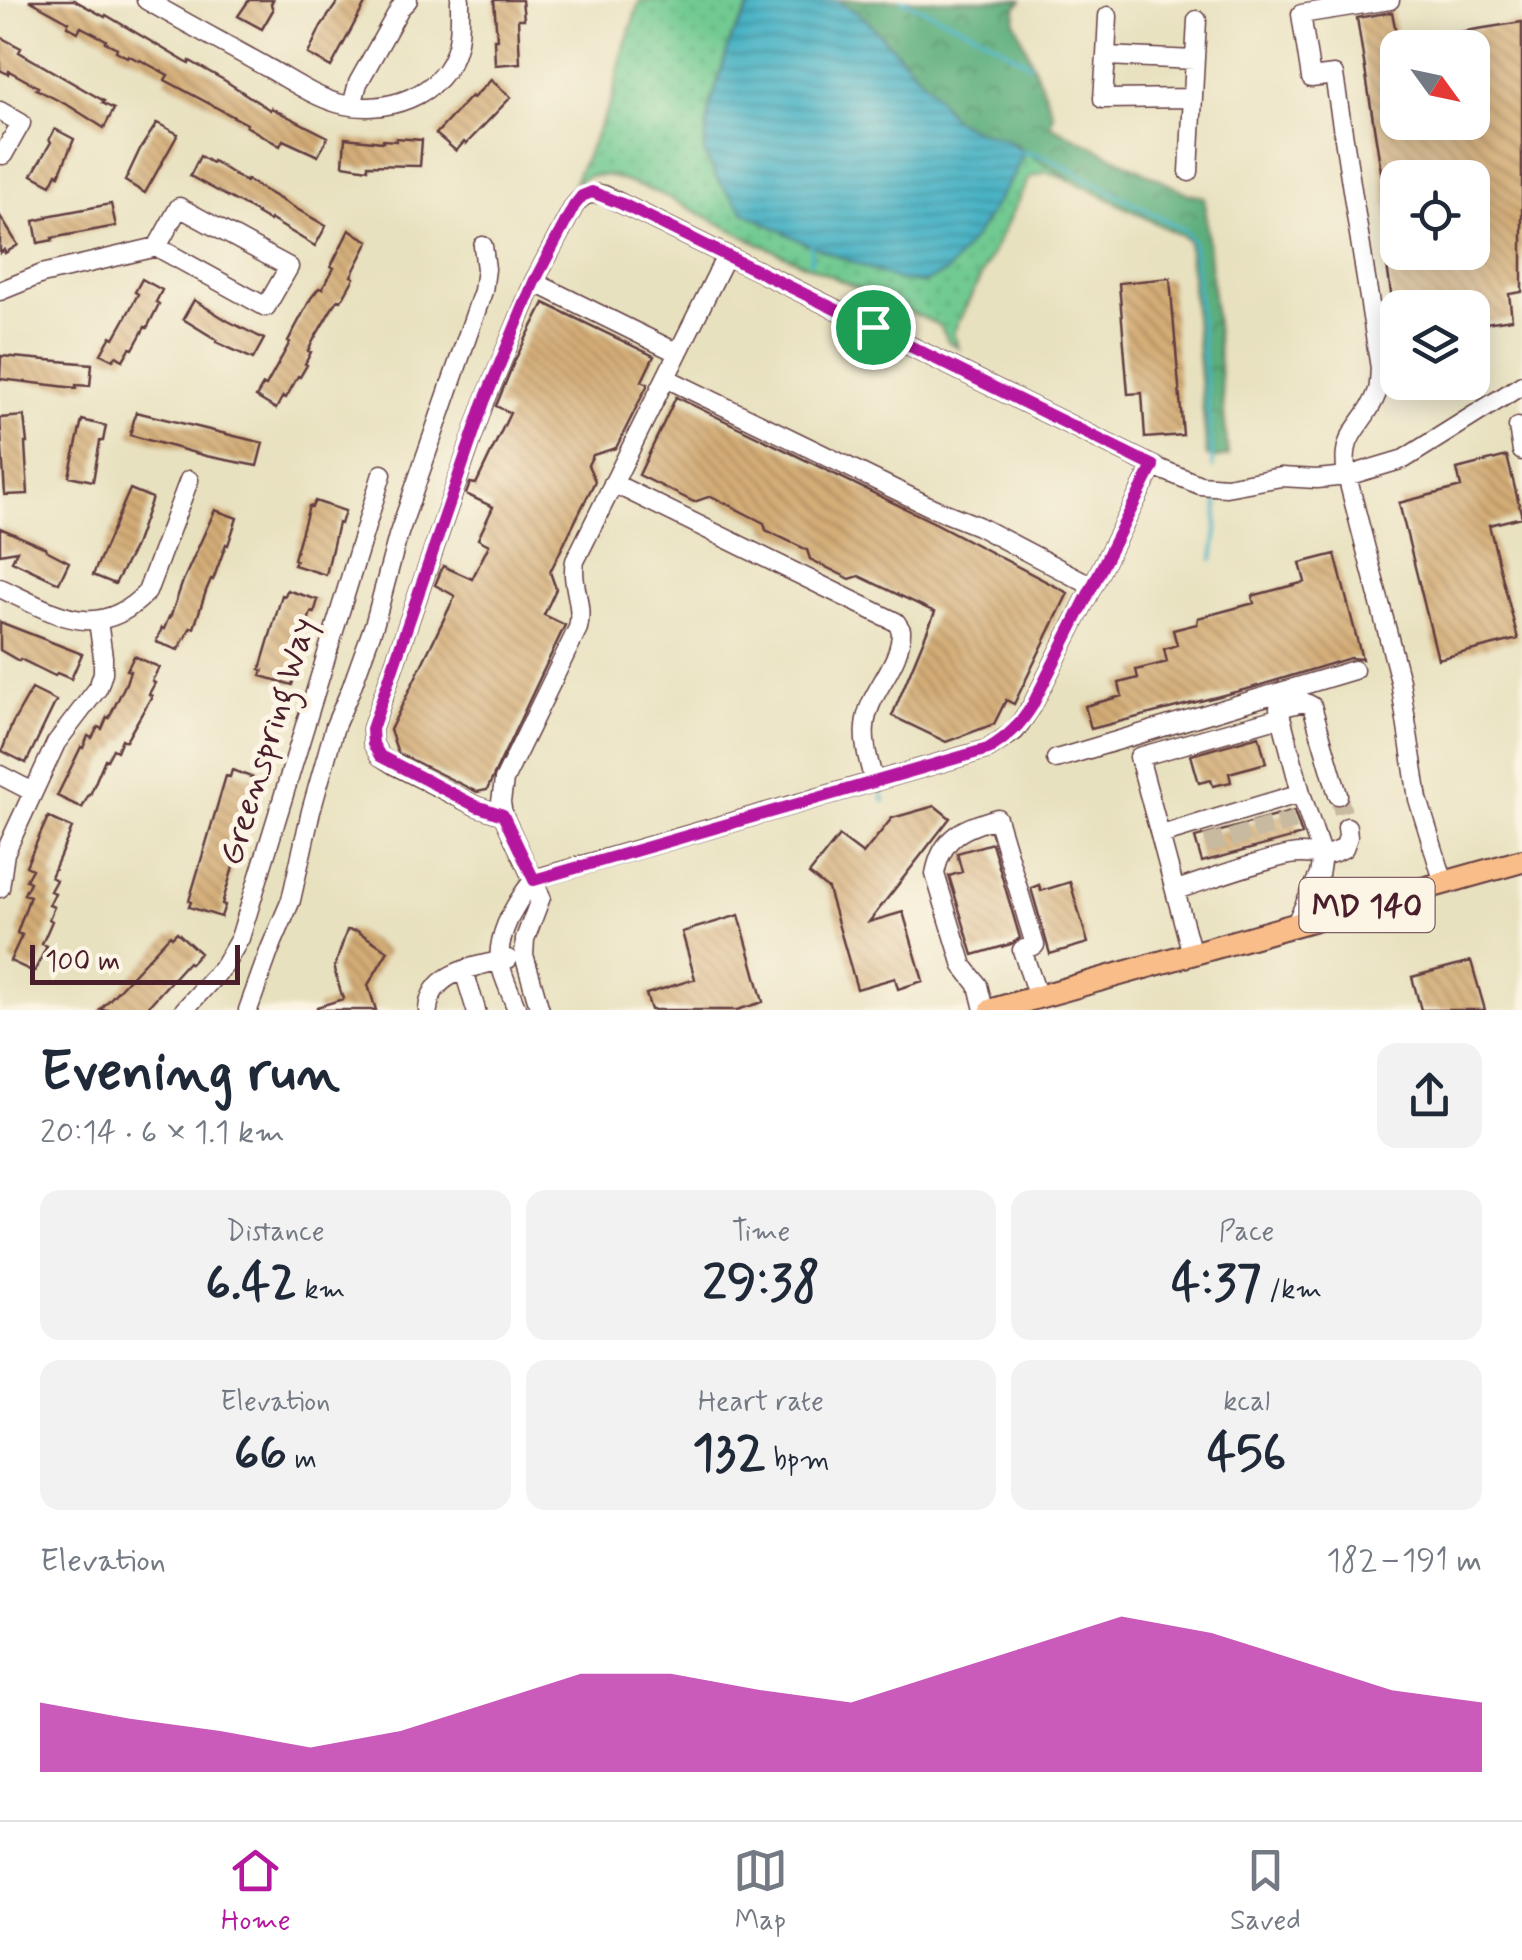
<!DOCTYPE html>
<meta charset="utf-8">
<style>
body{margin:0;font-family:Mynerve,sans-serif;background:#f2f2f3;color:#1f2937;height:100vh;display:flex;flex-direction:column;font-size:38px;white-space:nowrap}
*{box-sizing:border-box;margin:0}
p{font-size:32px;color:#747a83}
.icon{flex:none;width:55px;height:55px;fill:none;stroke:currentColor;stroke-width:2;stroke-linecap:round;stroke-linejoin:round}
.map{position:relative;height:1010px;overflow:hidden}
.panel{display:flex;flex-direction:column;background:#fff;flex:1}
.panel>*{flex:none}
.needle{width:65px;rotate:123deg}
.buttons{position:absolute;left:1380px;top:30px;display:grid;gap:20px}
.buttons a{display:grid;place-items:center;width:110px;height:110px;border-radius:20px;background:#fff;box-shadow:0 5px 25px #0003;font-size:50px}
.scale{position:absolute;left:30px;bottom:25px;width:210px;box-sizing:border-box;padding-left:10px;border:5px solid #4a1f2b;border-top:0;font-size:28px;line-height:35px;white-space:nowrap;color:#4a1f2b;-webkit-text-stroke:8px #fcf5e5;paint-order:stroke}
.pin{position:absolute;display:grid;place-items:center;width:85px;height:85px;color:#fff;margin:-42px;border:5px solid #fff;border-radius:50%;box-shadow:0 2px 10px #0007}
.round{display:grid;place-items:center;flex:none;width:105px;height:105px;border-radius:20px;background:#f2f2f3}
.head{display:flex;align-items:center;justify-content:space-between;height:170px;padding:0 40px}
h1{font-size:55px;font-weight:700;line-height:75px}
.figures{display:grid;grid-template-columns:repeat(3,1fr);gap:15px;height:170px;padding:10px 40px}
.figures div{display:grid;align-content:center;border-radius:20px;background:#f2f2f3;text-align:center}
.figures b{font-size:50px;font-weight:700}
.figures small{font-size:28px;font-weight:400}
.figures p{font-size:28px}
.chart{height:280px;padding:20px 40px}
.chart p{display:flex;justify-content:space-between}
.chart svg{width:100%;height:180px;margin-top:10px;fill:#b5179e;opacity:.7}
.menu{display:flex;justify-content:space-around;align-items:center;height:140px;border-top:2px solid #e0e1e3;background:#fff;font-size:28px;color:#747a83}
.menu a{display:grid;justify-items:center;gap:5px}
.menu .active{color:#b5179e}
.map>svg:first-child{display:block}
.grass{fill:url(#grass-dots);stroke:#5e745e;stroke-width:2.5}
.forest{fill:url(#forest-crowns);stroke:#536653;stroke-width:2.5}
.water{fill:url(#water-rules);stroke:#496978;stroke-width:2.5}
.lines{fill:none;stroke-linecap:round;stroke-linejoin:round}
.stream{stroke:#48b3c5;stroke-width:4}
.building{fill:url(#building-back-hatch)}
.minor-tunnel{stroke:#c8baa1;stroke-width:18;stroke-dasharray:18 9;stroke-linecap:butt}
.minor-casing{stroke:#623c41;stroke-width:21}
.major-casing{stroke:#623c41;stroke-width:26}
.minor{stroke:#fff;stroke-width:18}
.major{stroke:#f8bd89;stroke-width:22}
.route-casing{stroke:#fff;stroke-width:20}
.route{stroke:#b5179e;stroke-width:12}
.labels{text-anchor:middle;stroke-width:10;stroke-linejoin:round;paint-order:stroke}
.shield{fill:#fcf5e5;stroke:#7f5f63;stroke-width:2.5}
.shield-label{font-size:32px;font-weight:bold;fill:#4a1f2b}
.street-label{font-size:35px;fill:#4a1f2b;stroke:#fcf5e5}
</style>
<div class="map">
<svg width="1522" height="1010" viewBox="0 0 1522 1010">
<defs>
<pattern id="grass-dots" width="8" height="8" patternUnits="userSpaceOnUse" patternTransform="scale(2.5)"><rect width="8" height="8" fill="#71ca91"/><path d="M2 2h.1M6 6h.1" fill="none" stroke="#63ad7d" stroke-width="1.8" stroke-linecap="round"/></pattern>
<pattern id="forest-crowns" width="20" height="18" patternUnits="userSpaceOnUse" patternTransform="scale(2.5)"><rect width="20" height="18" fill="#5cae7b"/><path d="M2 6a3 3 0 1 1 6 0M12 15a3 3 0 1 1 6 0" fill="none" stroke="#4e8d65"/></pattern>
<pattern id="water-rules" width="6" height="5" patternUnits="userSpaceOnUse" patternTransform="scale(2.5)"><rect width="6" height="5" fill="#48b3c5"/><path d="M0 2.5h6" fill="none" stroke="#3e91a0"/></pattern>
<pattern id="building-back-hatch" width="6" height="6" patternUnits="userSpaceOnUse" patternTransform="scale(2.5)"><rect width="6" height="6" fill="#d4ad77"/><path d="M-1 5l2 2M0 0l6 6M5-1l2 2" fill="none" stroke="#ae8c62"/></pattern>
</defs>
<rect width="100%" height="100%" fill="#fcf5e5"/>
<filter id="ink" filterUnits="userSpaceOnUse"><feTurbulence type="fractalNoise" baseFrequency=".01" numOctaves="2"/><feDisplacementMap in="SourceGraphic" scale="20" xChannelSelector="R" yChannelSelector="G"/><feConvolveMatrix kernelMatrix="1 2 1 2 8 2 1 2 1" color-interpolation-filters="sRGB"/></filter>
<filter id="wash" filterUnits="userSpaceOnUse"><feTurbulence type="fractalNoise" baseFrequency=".0048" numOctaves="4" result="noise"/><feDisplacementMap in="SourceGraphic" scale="40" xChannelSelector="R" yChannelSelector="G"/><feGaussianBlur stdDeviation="2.25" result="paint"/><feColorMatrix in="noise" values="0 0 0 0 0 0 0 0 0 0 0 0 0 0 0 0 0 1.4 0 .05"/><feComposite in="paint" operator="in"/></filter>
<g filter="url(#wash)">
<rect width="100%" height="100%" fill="#e8e1bf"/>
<path class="grass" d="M640 0H748L750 7C721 55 711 97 704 153L805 243 898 280 947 272C976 234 1004 196 1024 153L1016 145 1073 181 1045 172 1029 178 953 333 959 348 948 341 939 325 762 245 661 194 607 175 588 176 573 184 612 100 622 54Z"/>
<path class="forest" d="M837 0H1022L1016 8 1015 21 1053 114 1050 125 1189 194 1204 197 1228 456 1217 458 1207 456 1188 242 1185 238 1073 181 1005 139 980 132 952 118 932 90 864 17Z"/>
<path class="water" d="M748 0H837L864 17 932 90 952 118 980 132 1005 139 1024 152 1013 176 976 235 947 272 922 283 898 280 805 243 744 212 717 179 704 153 710 106 731 39 750 7Z"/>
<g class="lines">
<path class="stream" d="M902 0 977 33 1030 64
M1023 152 1047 157 1185 231 1193 243 1196 274 1213 467
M811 245V261
M1213 559 1217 531V500
M882 795 884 801"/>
</g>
<g id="blocks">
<path class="building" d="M29 0H74L105 17 106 15 189 64 190 61 224 80 270 110 271 108 328 137 318 156 283 140 280 146 246 126 247 124 165 80 168 75 140 60 139 61 128 55 127 57 116 51 117 48 105 42 106 40 81 27 78 32 67 26 69 22Z
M249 0H273L271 4 273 10 262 29 238 16Z
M339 0H367L331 67 308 54 321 26Z
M494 0H522L524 19H518L520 63 495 65 494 39H497Z
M1392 12 1398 42V122H1472V48H1402V41L1522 22V292L1509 294 1512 319 1472 325V308H1393L1386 258 1394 256V252H1472V178H1398V234L1391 235 1357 18Z
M0 37 21 48 19 52 104 101 102 103 114 109 104 128 71 107 36 89 38 87 9 71 8 74 0 70Z
M491 80 511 97 466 144 464 142 456 151 436 134 471 96 473 98Z
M157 123 178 134 145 193 125 181 140 149Z
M55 129 74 139 59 175 57 173 51 185 32 175 51 142 49 140Z
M345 138 383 142V140L396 141V138L422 140 420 166 368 165V169L343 165Z
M200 156 212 163 213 161 246 182 247 180 326 226 315 246 270 219 269 221 257 214 258 213 190 176Z
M111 204 116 226 52 238 53 240 38 243 34 221 47 218V216Z
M0 216 18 245 5 253 4 250 0 253Z
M349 230 369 241 351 276 354 278 341 301 338 300 331 310 314 339 308 351 311 352 305 364 307 365 300 377 298 376 286 398 283 396 276 409 256 397 263 385 266 386 290 342 288 341 311 298 319 288 322 289 334 268 331 266Z
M1170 278 1183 435 1145 438 1142 393 1128 394 1119 283Z
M142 279 162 290 156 302 159 304 147 328 145 327 133 349 130 348 123 360 116 356 113 360 101 354 111 336 114 338 127 315 138 294 135 292Z
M194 300 228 321 264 339 253 359 216 342 217 340 183 319Z
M544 303 654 356 642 381 648 384 616 448 593 455 588 465 595 481 550 572 556 589 544 615 565 625 487 790 477 792 398 753 390 730 455 596 435 585 443 566 472 579 489 545 478 539 493 507 466 494 470 483 476 484 510 413 496 406 514 362Z
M1 356 92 364 90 386 76 385V388L0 379Z
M676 397 937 524 1068 593 1014 704 1006 700 994 724 946 742 892 716 935 612 859 576 850 579 810 559 807 550 766 530 764 523 711 496 694 502 639 475Z
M136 412 263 443 257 466 206 456 130 435Z
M24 416 27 443H25L28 494 5 495 0 418Z
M82 420 106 426 103 441H100L93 481 69 476Z
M1507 456 1522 517 1489 525 1518 639 1438 659 1399 503 1461 487 1457 469Z
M130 489 152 498 134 548 115 584 93 575Z
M315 501 345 511 341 524 338 523 326 575 294 565 296 560 294 559 309 506 312 507Z
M215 510 237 518 228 545 226 544 213 580 211 579 206 591 194 628 191 627 178 650 156 642 162 628 164 629 169 617 170 618 183 581Z
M0 528 46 548V550L69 562 59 583 12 561 17 551 0 554Z
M1335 554 1362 659 1350 658 1251 688 1091 729 1085 706 1122 696 1119 683 1138 678 1136 670 1167 662 1164 649 1177 645 1173 630 1197 624 1198 618 1254 603 1252 596 1305 582 1300 563Z
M287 590 318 600 314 613 311 612 293 671H296L292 685 261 676 263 670 260 669 282 595 285 596Z
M0 622 82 654 71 679 57 673 55 676 20 659 19 661 0 650Z
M134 656 159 667 152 681 155 683 149 694 152 696 126 741 122 739 117 751 113 749 107 760 105 759 90 795 89 794 82 808 57 796 81 747 83 748 88 736 92 738 98 727 102 729 107 717 109 718 126 683 130 671 127 670Z
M32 689 56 701 26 763 2 751 12 724Z
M1259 736 1266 763 1229 773 1231 782 1213 786 1211 780 1199 783 1191 755Z
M232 770 262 781 258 794 256 793 249 814 222 904 225 905 221 917 189 907 191 902 189 901 226 776 230 777Z
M935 806 950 818 869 922 903 912 923 981 898 989 895 978 857 989 828 889 809 874 839 836 863 854 892 818Z
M1294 811 1302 835 1202 862 1195 838Z
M48 817 72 828 51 877 56 880 50 891 55 893 49 905 54 907 49 919 52 921 42 944 47 946 34 972 10 961 22 935 17 933 30 896 24 894 30 882 26 880 32 869 26 866Z
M992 843 1020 938 1011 944 973 955 949 876 962 872 957 853Z
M1070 882 1088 943 1050 954 1031 888 1039 885 1041 891Z
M739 915 763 1002 737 1010H651L646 994 695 979 682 932Z
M347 930 357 931 388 951 368 985 376 1010H317V1007L343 999 334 969Z
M177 932 200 953 190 964 188 962 145 1010H100L170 935 172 937Z
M1471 961 1485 1010H1421L1412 977Z"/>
</g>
</g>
<g filter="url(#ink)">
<use href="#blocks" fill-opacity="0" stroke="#623c41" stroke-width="2.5"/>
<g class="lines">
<path class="minor-tunnel" d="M1338 795 1347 827
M1284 814 1290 838
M1259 820 1266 844
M1236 827 1244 851
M1212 833 1219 858"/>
<defs>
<path id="minor" d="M146 0C186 23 227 45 268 68 290 80 313 96 337 103 383 116 444 97 457 46 461 31 460 16 460 0
M1390 0 1301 14 1311 78 1334 75 1380 368C1379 376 1380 386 1377 393 1364 429 1339 430 1347 476L1400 681 1418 799 1444 883
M1108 16 1106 56 1195 60
M1106 56 1103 99 1193 98
M352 106 358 83 400 8 408 0
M0 111 21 123 3 155 0 153
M1189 172 1197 20
M534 282 678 353
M0 291 42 274 157 247 266 307 289 267 179 207 157 247
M666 378 933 508 978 526 1092 586
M1518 427 1522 451
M613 483 896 622 901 630C902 667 867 692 865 727 863 745 870 765 874 782
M0 588C54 613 98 644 147 592L189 480
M1279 708 1304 702 1312 706 1338 795
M1056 759 1354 670
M0 775 33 792
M503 815 476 806 394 765 380 756 373 744 372 729 484 403 534 282 574 206C583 194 589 192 604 195L1153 466 1200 485 1226 487 1281 477 1317 479 1347 476 1404 459 1522 385
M1161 835 1301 793
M0 888 5 853 56 743 98 688 103 673V657L98 621
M1176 890C1214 878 1252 863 1290 855 1312 851 1320 861 1344 848L1348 837 1347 827
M1192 954 1139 757 1281 717 1301 793 1322 856 1319 875 1295 925
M464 971 476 1010
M184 1010 224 966 240 938 382 474
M248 1010 270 949 291 900 311 811 335 726 351 689 375 622 398 536 483 291 486 269 483 246
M428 1010C431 970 476 967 508 959
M517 1010C512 995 503 978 500 963 496 934 517 901 534 879L988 749 1015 731 1032 706 1153 466
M540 1010 524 955 525 939 541 897 503 815 501 802 504 780 578 628C584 603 570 584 575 561L726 256
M984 1010 978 985 963 966 935 874C942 835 964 828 997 818L1035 945 1022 950 1038 997"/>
<path id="major" d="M992 1010 1522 861"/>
</defs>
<use href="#minor" class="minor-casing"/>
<use href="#major" class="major-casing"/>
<use href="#minor" class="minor"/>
<use href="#major" class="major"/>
</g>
</g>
<g class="lines" filter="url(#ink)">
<defs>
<path id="route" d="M592 192 622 204 1153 466 1032 706C1020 725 1008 737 988 749L534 880 503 815 476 806 380 756 373 744 372 729 484 402 534 282 574 206 582 196Z"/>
</defs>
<use href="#route" class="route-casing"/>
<use href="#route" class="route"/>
</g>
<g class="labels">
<rect class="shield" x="1299.5" y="878" width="135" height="54" rx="8"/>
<g class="shield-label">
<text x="1367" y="916">MD 140</text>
</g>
<g class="street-label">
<text transform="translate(266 741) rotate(-73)" y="12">Greenspring Way</text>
</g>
</g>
</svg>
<div class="buttons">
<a><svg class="needle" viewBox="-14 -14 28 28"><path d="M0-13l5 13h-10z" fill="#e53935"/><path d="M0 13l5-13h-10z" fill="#747a83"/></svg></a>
<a><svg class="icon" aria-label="locate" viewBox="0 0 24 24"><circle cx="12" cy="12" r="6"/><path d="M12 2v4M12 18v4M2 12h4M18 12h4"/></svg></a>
<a><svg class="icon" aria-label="layers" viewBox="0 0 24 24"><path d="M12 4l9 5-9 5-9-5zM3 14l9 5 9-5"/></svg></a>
</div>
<div class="scale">100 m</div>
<div class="pin" style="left:873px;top:327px;background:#1e9e55"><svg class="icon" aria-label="arrive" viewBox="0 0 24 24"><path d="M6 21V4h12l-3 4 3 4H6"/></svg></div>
</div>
<section class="panel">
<div class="head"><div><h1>Evening run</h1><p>20:14 · 6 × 1.1 km</p></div><a class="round"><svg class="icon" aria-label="share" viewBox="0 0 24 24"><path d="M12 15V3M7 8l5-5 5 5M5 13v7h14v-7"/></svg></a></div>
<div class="figures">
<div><p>Distance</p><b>6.42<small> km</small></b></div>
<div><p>Time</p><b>29:38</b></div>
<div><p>Pace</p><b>4:37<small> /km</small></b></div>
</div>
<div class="figures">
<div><p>Elevation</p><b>66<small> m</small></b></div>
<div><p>Heart rate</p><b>132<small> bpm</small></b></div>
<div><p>kcal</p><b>456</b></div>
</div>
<div class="chart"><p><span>Elevation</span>182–191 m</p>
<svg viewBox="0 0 160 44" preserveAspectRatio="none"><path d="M0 44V27L10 31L20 34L30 38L40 34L50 27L60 20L70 20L80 24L90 27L100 20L110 13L120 6L130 10L140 17L150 24L160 27V44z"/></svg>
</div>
</section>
<nav class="menu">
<a class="active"><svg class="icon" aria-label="home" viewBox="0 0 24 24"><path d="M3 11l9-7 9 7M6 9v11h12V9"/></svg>Home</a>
<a><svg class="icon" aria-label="map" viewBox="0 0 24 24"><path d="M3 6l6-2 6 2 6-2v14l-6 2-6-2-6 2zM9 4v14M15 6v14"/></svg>Map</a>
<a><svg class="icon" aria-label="saved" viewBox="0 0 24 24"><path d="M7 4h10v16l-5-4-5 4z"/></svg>Saved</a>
</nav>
